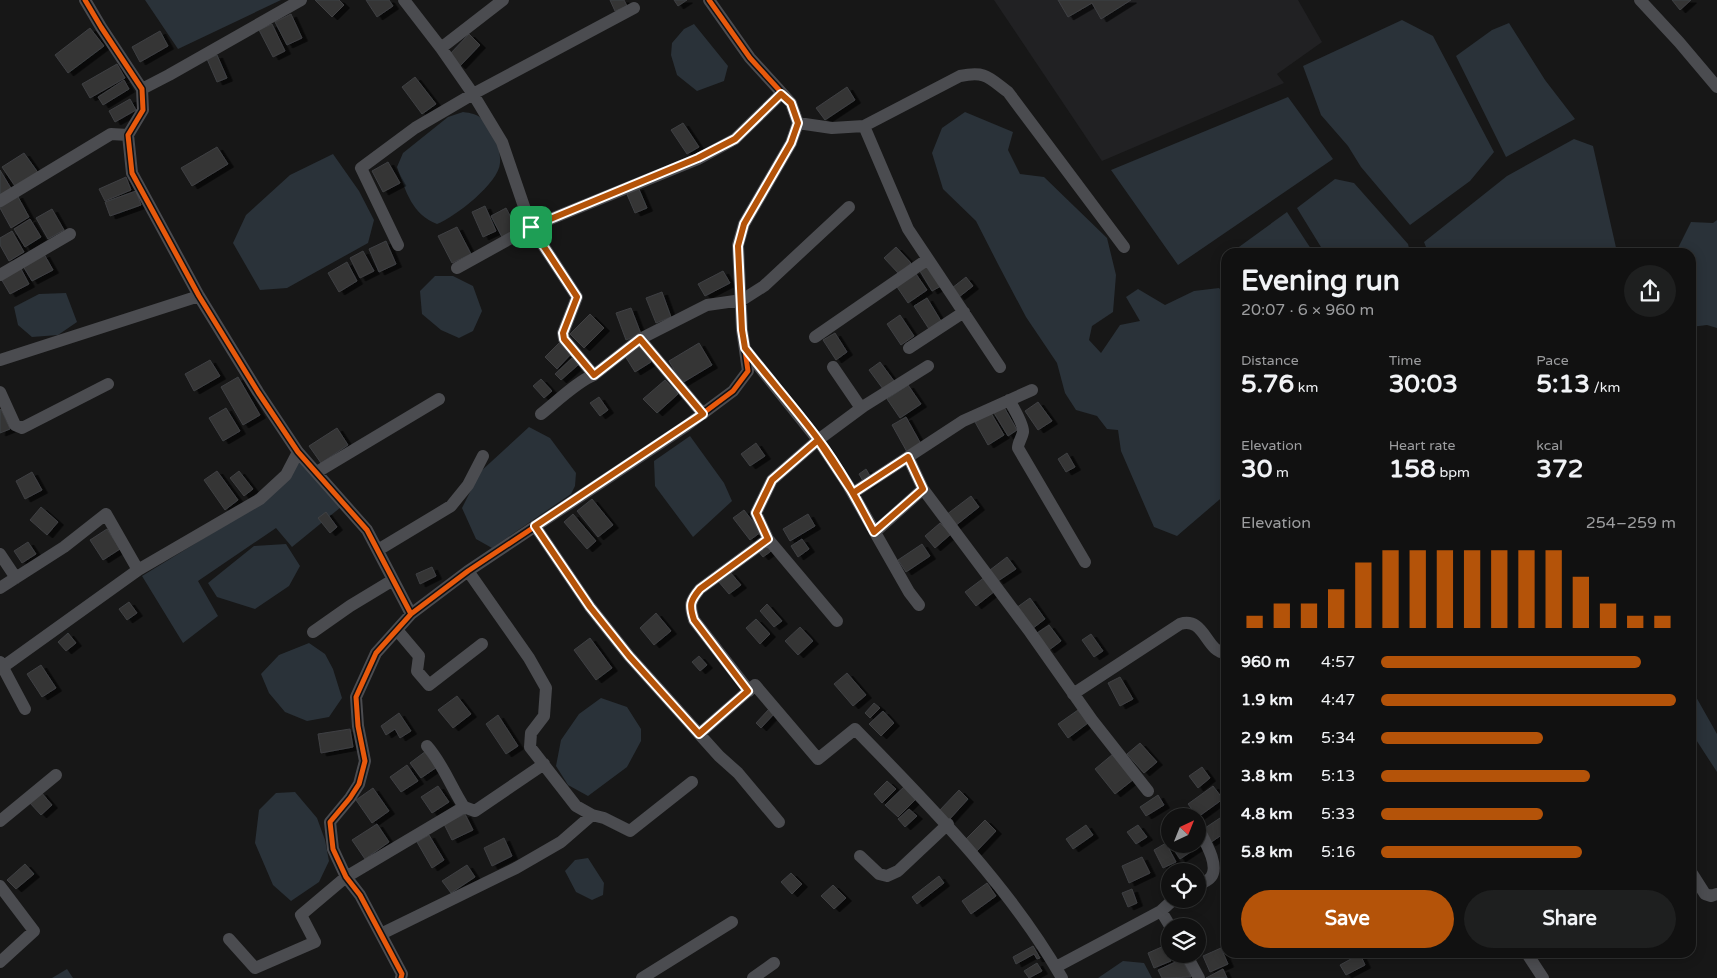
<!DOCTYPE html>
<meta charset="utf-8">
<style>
body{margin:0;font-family:"Varela Round",sans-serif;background:#1e1f1f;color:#f1f3f6;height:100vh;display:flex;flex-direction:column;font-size:19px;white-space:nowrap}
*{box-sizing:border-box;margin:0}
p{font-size:16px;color:#9c9d9f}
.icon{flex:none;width:28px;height:28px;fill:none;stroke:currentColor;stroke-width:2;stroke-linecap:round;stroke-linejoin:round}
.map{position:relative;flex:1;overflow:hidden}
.sheet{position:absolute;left:1221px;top:248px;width:475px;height:710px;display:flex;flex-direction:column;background:#111;border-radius:15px;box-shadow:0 2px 12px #0003,0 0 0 1px #303131}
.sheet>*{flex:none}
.needle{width:32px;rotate:43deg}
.fabs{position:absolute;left:1161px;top:808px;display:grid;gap:10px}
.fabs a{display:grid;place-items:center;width:45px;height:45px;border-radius:50%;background:#111;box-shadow:0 2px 12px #0003,0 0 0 1px #303131;font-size:25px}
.pin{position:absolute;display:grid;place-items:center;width:42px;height:42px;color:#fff;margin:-21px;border-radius:10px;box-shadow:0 2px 8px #0006}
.round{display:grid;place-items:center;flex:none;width:52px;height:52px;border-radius:26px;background:#1e1f1f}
.summary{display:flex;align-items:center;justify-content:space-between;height:85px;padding:0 20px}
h1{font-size:28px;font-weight:700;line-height:38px}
.stats{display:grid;grid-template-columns:repeat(3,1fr);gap:8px;height:85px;padding:5px 20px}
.stats div{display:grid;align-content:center}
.stats b{font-size:25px;font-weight:700}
.stats small{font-size:14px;font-weight:400}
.stats p{font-size:14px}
.chart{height:140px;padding:10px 20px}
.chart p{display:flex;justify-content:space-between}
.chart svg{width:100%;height:90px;margin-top:5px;stroke:#b45309;stroke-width:6}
.button{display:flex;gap:10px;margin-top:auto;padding:10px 20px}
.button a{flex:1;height:58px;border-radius:30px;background:#b45309;color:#fff;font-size:20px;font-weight:700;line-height:58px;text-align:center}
.button a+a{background:#1e1f1f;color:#f1f3f6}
ul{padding:0 20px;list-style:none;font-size:16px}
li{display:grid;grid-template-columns:80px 60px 1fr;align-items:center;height:38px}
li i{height:12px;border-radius:6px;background:#b45309}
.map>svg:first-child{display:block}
.built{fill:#212123}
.water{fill:#2a3239}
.building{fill:#353536;stroke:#3f4043;filter:url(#shadow)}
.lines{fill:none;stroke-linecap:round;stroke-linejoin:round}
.minor{stroke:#4b4c50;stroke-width:12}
.cycleway-casing{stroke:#111113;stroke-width:8}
.cycleway{stroke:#e8590c;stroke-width:5}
.route-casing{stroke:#fff;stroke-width:10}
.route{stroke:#b45309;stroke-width:6}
</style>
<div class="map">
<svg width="1717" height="978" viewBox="0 0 1717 978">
<defs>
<filter id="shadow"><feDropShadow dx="5.5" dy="3" stdDeviation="0" flood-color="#0009"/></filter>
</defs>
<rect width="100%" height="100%" fill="#171717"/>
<path class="built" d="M994 0H1298L1322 42 1277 74 1284 83 1102 161Z"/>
<path class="water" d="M145 0H281L178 49Z
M1402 20 1433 36 1494 152 1470 181 1410 225 1361 167 1348 146 1321 115 1303 66Z
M1509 23 1545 80 1575 119 1506 157 1456 56 1492 30Z
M694 24 728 66 724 81 697 91 677 75 671 55 672 43 684 29Z
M1288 97 1333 159 1178 265 1111 170Z
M463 112C480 114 483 118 492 133 497 141 501 154 500 163 499 183 455 217 437 224 412 214 406 192 397 167L403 153 448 117Z
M965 112 1013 132 1008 150 1020 174 1044 177 1107 238 1116 275 1113 312 1092 326 1089 340 1101 353 1120 325 1140 321 1126 297 1138 289 1165 305 1194 291 1219 288 1226 296V494L1177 536 1154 527 1121 451 1118 430 1107 429 1097 416 1076 410 1065 393 1057 363 1026 317 999 266 976 221 943 189 932 153 942 128Z
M1574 139 1593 146 1617 252H1428L1424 242 1507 176Z
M333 154 359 191 374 220 368 243 287 288 260 290 233 243 246 215 290 175Z
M1335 179 1354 183 1408 244 1410 252H1324L1297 208Z
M1287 212 1313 252H1232Z
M1717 220V328L1707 325 1691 327V252H1675L1677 250 1691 222 1713 223Z
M435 276H453L473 286 482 311 473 331 459 338 441 330 422 314 420 291Z
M66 293 77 322 58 335 32 337 18 325 14 307 39 294Z
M529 427 550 438 576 473 575 486 571 494 492 548 476 539 462 508 480 472Z
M690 436 724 483 732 501 693 537 655 486 654 461Z
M299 459 341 507 292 547 276 528 198 581 218 616 183 643 142 576 250 510Z
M286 544 300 566 289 586 255 609 217 597 208 583 254 546Z
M309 643 325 654 333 669 342 698 329 717 307 721 285 712 269 693 261 674 279 655Z
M1691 688 1717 734V772L1691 732Z
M601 698 627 707 641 729V741L627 767 588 796 568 785 556 766 561 740 579 714Z
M295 792 317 818 325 840 329 861 319 882 291 901 273 885 255 843 259 810 276 793Z
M588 858 604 883 603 895 592 900 576 892 565 871 575 860Z
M1123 961 1144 963 1152 978H1098Z
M67 969 73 978H52Z"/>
<path class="building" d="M315 0H339L344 5 332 17Z
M366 0H389L393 6 377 17Z
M610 0H624L627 6 615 11Z
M674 0H687L678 6Z
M1058 0H1131L1101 19 1092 3 1068 17Z
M1672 0H1691L1680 10Z
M291 14 302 38 287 45 275 22Z
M272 24 285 51 273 57 259 30Z
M90 28 104 46 68 73 55 55Z
M160 31 168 46 140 62 132 47Z
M469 34 480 45 460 66 449 55Z
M217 55 227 78 217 82 207 59Z
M117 64 125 78 90 98 82 84Z
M415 77 436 104 422 114 402 87Z
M124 80 129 89 103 105 98 97Z
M847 87 855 100 825 120 816 108Z
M130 99 136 110 115 122 109 111Z
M683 123 699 147 687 154 671 130Z
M217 147 228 164 192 186 181 168Z
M24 153 39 174 17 189 2 167Z
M388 162 400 183 383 192 372 171Z
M0 170 12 190 0 197Z
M126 177 131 190 105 201 99 189Z
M638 187 647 208 635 213 626 192Z
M136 191 141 205 110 216 105 202Z
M17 195 29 217 11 228 0 208V205Z
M485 206 496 231 483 237 472 212Z
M506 208 517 229 502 237 491 216Z
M52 209 64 230 48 239 36 218Z
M30 219 41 237 25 247 14 229Z
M457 227 471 254 452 263 438 236Z
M12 231 24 252 9 261 0 245V238Z
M386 241 396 264 379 272 369 249Z
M896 247 911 263 899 274 884 258Z
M363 251 374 271 360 278 350 258Z
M44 254 53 270 32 281 23 266Z
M347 262 357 281 339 292 328 273Z
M928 262 941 286 932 291 918 268Z
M20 267 29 284 10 294 0 277Z
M723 271 730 283 705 296 698 284Z
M914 271 927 290 908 303 895 284Z
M966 277 973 286 959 297 952 288Z
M662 292 671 317 656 323 646 298Z
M927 298 941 321 929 329 914 306Z
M631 308 641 334 626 340 616 313Z
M590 314 604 328 584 348 570 334Z
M900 315 914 336 901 345 887 324Z
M835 333 847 352 836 360 823 340Z
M560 342 572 353 557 369 545 357Z
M699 343 712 365 682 383 669 361Z
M641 346 651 362 635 372 625 356Z
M572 358 578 365 561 380 555 374Z
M210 360 220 376 194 391 185 374Z
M880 362 894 381 883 389 869 370Z
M238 377 260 415 243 425 221 387Z
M541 379 552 391 544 398 533 386Z
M665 380 678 394 657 413 643 399Z
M908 385 921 404 900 418 887 399Z
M599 397 608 410 600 416 590 403Z
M1038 402 1052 421 1038 430 1025 411Z
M1004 407 1017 430 1008 436 994 413Z
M226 408 240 431 223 441 209 418Z
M1 409 10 429 0 433V410Z
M991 413 1004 435 988 445 975 422Z
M906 417 921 444 907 452 892 425Z
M337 428 348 445 321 463 309 446Z
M756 443 765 456 750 466 741 454Z
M1067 453 1075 467 1066 472 1058 459Z
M866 469 873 481 866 486 859 474Z
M217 471 238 500 225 510 204 480Z
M239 471 253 489 244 496 230 478Z
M32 472 42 490 25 499 16 481Z
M971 496 979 507 955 526 946 515Z
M592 499 613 525 598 537 577 511Z
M41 507 58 522 47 535 30 520Z
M744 510 761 532 750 540 733 518Z
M326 512 337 527 330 533 318 518Z
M573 514 596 541 587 549 564 522Z
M808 514 815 526 790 541 783 529Z
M940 523 951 534 935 548 925 536Z
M107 529 120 549 103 560 90 540Z
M802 539 809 549 798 557 791 546Z
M28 542 36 554 22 563 14 551Z
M769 543 774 549 763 557 758 551Z
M922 544 930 556 906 572 898 560Z
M1007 557 1016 569 998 581 990 570Z
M432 567 436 576 420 584 416 574Z
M730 572 741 585 729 594 718 581Z
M985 577 995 591 976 606 965 592Z
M1030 598 1045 619 1032 629 1016 608Z
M129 602 137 613 127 620 119 609Z
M767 604 782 621 774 627 760 611Z
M656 613 671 631 654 645 640 628Z
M756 619 770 634 760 644 746 628Z
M1049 625 1061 641 1049 650 1037 633Z
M800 627 813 641 798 655 785 641Z
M68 633 76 643 66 651 58 642Z
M1091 634 1103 651 1094 657 1082 640Z
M590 638 612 668 596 680 574 650Z
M699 656 707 665 700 671 692 662Z
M41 665 56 688 42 697 27 674Z
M847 673 866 695 853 706 834 684Z
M1120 677 1133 699 1120 706 1108 683Z
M457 696 471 714 453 728 438 710Z
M874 703 880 708 870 718 865 713Z
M769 709 774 714 761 728 756 723Z
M1078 710 1088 723 1068 738 1058 724Z
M883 711 894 723 881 736 869 724Z
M399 713 411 731 400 738 395 729 386 735 381 726Z
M498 715 518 746 506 754 486 724Z
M350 729 353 747 321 753 318 734Z
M1140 743 1157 762 1144 773 1127 754Z
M426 751 437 767 421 778 410 763Z
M1113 754 1134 779 1115 794 1095 769Z
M407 765 418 781 401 792 390 777Z
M1202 767 1210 778 1198 788 1189 776Z
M887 781 896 789 882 803 874 794Z
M906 785 918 797 898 817 885 805Z
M438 786 449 802 432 813 421 797Z
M1213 786 1223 799 1198 817 1188 804Z
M373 788 389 811 372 823 356 800Z
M959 790 968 799 949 820 939 811Z
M41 792 52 805 41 815 29 802Z
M1158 795 1164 805 1146 816 1140 807Z
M909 809 917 816 905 827 898 819Z
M465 814 473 830 452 840 444 824Z
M1220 818 1226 827V832L1210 843 1202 830Z
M985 820 996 831 976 852 964 841Z
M377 824 389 842 365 859 352 840Z
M1086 825 1093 835 1073 849 1066 839Z
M1138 825 1147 837 1136 844 1127 832Z
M429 835 444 860 432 868 417 842Z
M504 838 512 856 492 866 484 848Z
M1198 839 1201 845 1180 859 1170 844H1198Z
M1166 843 1176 862 1163 868 1154 850Z
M1142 857 1150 873 1129 883 1122 866Z
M25 864 34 874 16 889 7 880Z
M467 865 475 877 451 893 442 881Z
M791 873 802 884 792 894 781 882Z
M939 876 944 883 917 904 912 897Z
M987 883 996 896 971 914 962 901Z
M833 885 846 898 834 909 821 896Z
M1132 889 1137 903 1128 907 1122 893Z
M1033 946 1040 958 1037 959 1034 954 1016 964 1013 957Z
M1164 946 1171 961 1154 968 1148 953Z
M1221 948 1228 964 1210 972 1203 956Z
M1360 954 1365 965 1346 975 1340 965Z
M1182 959 1191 977 1162 978 1158 970Z
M1037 963 1042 971 1029 978 1024 971Z
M1223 969 1227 978H1206Z"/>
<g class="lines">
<path class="minor" d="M85 0 101 27 142 89 143 110 128 135 132 173 199 296 258 392 298 452 367 530 411 614
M404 0 441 48 473 94 502 142 531 227 577 297 563 333 564 339 594 375
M1640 0 1679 42 1717 87
M441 48 503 0
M142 89 169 75 301 0
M798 123 832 128 864 126 960 76C986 71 988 77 1008 92L1124 247
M864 126 908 229 1000 367
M0 201 111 134 128 135
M398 245 361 168 415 128 473 94 634 8
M457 268 531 227 698 159 735 139 781 94
M0 275 70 234
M815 337 928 259
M640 339 703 414
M909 348 964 312
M745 349 818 440 772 480 756 513 768 539 837 621
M0 360 199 296
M833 367 861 408
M0 392 15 425 22 428 108 384
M1009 400C1013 407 1024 425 1023 432 1022 438 1018 442 1018 448L1085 562
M541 414C555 403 579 380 594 375L640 339 707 305 742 300 764 286 849 207
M908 457 923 489
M317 472 439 399
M853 493 963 421 1032 390
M535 526 590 607 629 656 719 756 738 773 779 822
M875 532 923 489 1030 632 1092 720 1148 791
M378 550 451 506 468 485 483 456
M0 554 16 578
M468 571 529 658 546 688 544 716 531 733 530 747 576 806 592 815 604 818 630 831 692 782
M0 588 64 547 106 514 138 570 260 499 286 475 298 452
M919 605 909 592 848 485 818 440 864 406 928 366
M397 630 419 656 417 671 429 685 482 644
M313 632 350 606 393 580
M0 662 25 709
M0 669 138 570
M749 691 694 620C689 605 690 601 700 589L768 539
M1073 694 1180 624C1205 616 1206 653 1226 653
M699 734 755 685 818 759 855 729C930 806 1008 884 1062 978
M427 746C443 764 451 787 464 807
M0 821 56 775
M860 856 879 874 887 876 898 871 948 824
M1691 872 1705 894 1711 896 1717 894
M1198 885C1202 883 1208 881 1211 877 1220 865 1204 840 1198 828
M0 886 34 931 0 962
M1161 911 1174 899
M381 934 516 868 561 842 592 815
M229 939 255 968 315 942 301 915 346 877 464 807 475 811 544 764
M1526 952 1543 978
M1186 954 1199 978
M1056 967 1161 911 1170 926
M401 978 402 974 360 895 346 877 333 849 330 822 350 798 359 784 365 761 358 726 356 697 376 653 411 614 468 571 686 426 733 391 748 371 742 330 738 245 744 224 791 143 798 123 791 103 750 58 709 0
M642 978 732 922
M753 978 774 963"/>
<defs>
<path id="cycleway" d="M85 0 101 27 142 89 143 110 128 135 132 173 199 296 258 392 298 452 367 530 411 614
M401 978 402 974 360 895 346 877 333 849 330 822 350 798 359 784 365 761 358 726 356 697 376 653 411 614 468 571 686 426 733 391 748 371 742 330 738 245 744 224 791 143 798 123 791 103 750 58 709 0"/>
</defs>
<use href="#cycleway" class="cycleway-casing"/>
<use href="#cycleway" class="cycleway"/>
</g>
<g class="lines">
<defs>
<path id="route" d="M531 227 577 297 563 333 564 339 594 375 640 339 703 414 535 526 590 607 629 656 699 734 748 691 694 620C689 605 690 601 700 589L768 539 756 513 772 480 818 440 853 493 908 457 923 489 874 532C857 500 840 468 818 439 795 408 769 379 745 348L742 330 738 246 744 224 791 143 798 123 791 103 781 94 735 139 698 158 531 227"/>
</defs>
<use href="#route" class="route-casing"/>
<use href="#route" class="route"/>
</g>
</svg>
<div class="fabs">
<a><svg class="needle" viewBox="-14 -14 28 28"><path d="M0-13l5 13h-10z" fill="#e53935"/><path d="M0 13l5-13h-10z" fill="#9c9d9f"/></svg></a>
<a><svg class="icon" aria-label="locate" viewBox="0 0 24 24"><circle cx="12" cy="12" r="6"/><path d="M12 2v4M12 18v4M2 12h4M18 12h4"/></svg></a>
<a><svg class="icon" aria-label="layers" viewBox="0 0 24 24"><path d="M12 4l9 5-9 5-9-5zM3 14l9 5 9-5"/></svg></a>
</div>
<div class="pin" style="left:531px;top:227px;background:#1e9e55"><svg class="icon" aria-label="arrive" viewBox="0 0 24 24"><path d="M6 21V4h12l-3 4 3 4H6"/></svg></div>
<section class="sheet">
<div class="summary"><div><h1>Evening run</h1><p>20:07 · 6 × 960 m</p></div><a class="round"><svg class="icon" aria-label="share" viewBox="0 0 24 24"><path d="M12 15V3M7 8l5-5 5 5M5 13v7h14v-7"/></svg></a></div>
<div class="stats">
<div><p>Distance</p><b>5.76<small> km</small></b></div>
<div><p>Time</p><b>30:03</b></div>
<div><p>Pace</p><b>5:13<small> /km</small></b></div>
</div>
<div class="stats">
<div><p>Elevation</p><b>30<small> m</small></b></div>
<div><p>Heart rate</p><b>158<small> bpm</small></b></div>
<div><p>kcal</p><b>372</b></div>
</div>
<div class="chart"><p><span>Elevation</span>254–259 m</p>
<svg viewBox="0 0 160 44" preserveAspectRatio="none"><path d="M5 44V38M15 44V32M25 44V32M35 44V25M45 44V12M55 44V6M65 44V6M75 44V6M85 44V6M95 44V6M105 44V6M115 44V6M125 44V19M135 44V32M145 44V38M155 44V38"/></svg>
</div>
<ul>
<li><b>960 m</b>4:57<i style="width:88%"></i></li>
<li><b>1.9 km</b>4:47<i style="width:100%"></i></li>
<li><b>2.9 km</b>5:34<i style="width:55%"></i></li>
<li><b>3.8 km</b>5:13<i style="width:71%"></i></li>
<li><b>4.8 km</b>5:33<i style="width:55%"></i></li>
<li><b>5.8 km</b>5:16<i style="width:68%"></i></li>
</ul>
<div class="button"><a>Save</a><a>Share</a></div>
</section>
</div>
